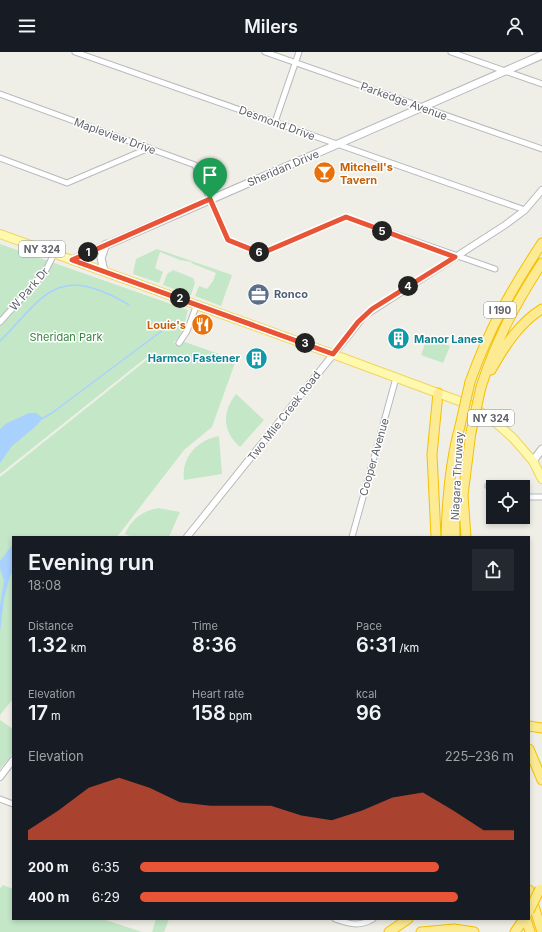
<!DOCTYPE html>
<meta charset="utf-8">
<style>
body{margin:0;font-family:Inter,sans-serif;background:#242831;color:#f1f3f6;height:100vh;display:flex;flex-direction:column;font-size:15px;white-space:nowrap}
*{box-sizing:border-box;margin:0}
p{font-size:13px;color:#9ea1a6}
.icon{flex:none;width:22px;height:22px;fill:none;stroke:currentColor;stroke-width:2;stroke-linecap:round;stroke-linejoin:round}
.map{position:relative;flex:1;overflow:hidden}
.details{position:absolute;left:12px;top:484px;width:518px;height:384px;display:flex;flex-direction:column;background:#171b24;border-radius:0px;box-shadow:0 2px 6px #0003}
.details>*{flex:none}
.controls{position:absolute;left:486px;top:428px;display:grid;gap:8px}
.controls a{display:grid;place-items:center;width:44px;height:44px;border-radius:0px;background:#171b24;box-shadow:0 2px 6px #0003;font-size:20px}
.pin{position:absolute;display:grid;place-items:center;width:34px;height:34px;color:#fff;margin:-41px -17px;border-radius:50% 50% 50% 0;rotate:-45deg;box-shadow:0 0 4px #0007}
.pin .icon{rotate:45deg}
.km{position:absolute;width:20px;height:20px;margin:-10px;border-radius:50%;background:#222;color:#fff;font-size:11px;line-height:20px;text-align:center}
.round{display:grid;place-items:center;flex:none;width:42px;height:42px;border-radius:0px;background:#242831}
.overview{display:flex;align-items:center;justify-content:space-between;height:68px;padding:0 16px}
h1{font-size:22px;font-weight:600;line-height:30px}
.stats{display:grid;grid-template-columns:repeat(3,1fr);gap:6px;height:68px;padding:4px 16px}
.stats div{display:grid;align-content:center}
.stats b{font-size:20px;font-weight:600}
.stats small{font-size:11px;font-weight:400}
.stats p{font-size:11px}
.chart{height:112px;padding:8px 16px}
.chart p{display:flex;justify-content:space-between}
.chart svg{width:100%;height:72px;margin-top:4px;fill:#e85435;opacity:.7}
ul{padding:0 16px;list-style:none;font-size:13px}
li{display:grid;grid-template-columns:64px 48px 1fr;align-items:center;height:30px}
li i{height:10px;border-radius:5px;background:#e85435}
header{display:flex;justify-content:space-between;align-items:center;height:52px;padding:0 16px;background:#171b24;font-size:18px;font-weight:600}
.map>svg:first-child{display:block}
.green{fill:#c4e7c8}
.water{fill:#a9d1fe}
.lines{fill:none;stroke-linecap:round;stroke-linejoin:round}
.stream{stroke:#a9d1fe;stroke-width:1.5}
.minor-casing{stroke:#b7b9bd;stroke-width:7}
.tertiary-casing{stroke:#b7b9bd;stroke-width:8}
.secondary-casing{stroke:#b5b8be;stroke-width:9}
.primary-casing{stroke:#f0d560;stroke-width:10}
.motorway-casing{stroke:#f5c002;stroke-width:11}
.minor{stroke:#fff;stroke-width:5}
.tertiary{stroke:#fff;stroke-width:6}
.secondary{stroke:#fff;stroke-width:7}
.primary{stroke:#fef9ae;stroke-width:8}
.motorway{stroke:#fceb93;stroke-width:9}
.motorway-bridge-casing{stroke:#f5c002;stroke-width:11;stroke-linecap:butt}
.motorway-bridge{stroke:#fceb93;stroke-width:9}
.route-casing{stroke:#fff;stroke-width:8}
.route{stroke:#e85435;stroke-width:5}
.labels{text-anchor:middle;stroke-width:3;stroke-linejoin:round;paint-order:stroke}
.shield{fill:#fff;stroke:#8e9095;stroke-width:1}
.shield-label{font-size:10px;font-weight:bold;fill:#5e6167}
.street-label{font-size:11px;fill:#5e6167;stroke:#fff}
.food-label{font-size:11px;font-weight:bold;fill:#c56008;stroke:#fff;text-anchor:start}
.service-label{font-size:11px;font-weight:bold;fill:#4e5e75;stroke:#fff;text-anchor:start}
.park-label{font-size:11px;fill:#368641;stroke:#fff}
.culture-label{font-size:11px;font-weight:bold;fill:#0d838f;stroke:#fff;text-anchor:start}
</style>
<header><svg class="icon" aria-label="menu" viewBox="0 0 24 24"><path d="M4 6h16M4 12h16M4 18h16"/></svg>Milers<svg class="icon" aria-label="person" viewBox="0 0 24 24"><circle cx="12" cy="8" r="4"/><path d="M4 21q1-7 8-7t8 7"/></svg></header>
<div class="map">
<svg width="542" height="880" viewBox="0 0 542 880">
<rect width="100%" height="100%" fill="#f0efe7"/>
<path class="green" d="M0 192 188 258C185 269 183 284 173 291L185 290 236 308 212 375 184 398 117 485H13V647L0 663V425L154 302 147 305 0 422Z
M157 197 232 223 221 254 195 244 199 234 207 237 213 229 216 221 191 211 192 210 180 208 160 200 155 216 163 220 159 231 133 222 136 207Z
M173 218 193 226 195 231 191 243 163 233 167 222Z
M427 286 450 294 443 311 421 303Z
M236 342 264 368 240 395C222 379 222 360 236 342Z
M219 384 222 422 184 428C181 406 197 388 219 384Z
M158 456 180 460 169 485H132L125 482C131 467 143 459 158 456Z
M0 668 13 677V701L0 717Z
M3 833 13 837V867H103L142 880H0V836Z
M156 867H169L164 880H152Z"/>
<path class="water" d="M29 361H36L43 366 36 374 12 394 0 411V377L7 371Z
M13 492V519L10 524 4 547 0 580V553L4 529 0 516V509Z"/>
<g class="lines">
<path class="stream" d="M0 289C33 258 50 218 101 239 111 243 120 247 129 253
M43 366 52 361 163 278 168 277"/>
<defs>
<path id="minor" d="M75 0 525 158
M265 0 542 97
M451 0 542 32
M0 42 195 113 228 188 258 200 267 199 346 165 495 217
M275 70 299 0
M0 106 67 131 149 96
M0 270 45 220 54 202
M179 291 187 279 197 252
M488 434 493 436
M523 445H542
M352 485 396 326
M0 747 13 752
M335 867C349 872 359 875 373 867"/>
<path id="tertiary" d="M187 485 364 264 505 173 525 158 542 138
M0 725 13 708"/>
<path id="secondary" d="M72 208 542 3
M104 219 101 206 106 192
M533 409 542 397"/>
<path id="primary" d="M0 182 327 300 470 353 494 369 513 386 533 409 542 427"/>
<path id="motorway" d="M491 318C504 295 519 271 542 257
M470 330C489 277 511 238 542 191
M481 335C496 289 515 252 542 211
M454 441 455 485
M436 485 432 402 438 341
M446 485C447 447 450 410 460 374
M466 485 463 443 471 380
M529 674 542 676
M529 697 542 728
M529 838 542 880
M526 867 530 880
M389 880 408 867
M421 880 454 877 474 880
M515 880 524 867"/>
</defs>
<use href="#minor" class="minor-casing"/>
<use href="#tertiary" class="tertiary-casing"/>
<use href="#secondary" class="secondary-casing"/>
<use href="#primary" class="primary-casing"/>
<use href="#motorway" class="motorway-casing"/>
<use href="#minor" class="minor"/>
<use href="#tertiary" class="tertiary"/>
<use href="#secondary" class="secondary"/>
<use href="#primary" class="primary"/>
<use href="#motorway" class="motorway"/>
<defs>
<path id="motorway-bridge" d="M460 374 470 330
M471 380 481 335
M529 859 540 837"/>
</defs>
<use href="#motorway-bridge" class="motorway-bridge-casing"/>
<use href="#motorway-bridge" class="motorway-bridge"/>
</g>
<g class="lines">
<defs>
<path id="route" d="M210 147 228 188 258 200 267 199 346 165 455 205 372 257 358 270 333 302 72 208Z"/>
</defs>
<use href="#route" class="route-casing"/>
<use href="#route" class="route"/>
</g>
<defs>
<symbol id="bar-disc" viewBox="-11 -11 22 22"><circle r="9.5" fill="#e8710a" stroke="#fff"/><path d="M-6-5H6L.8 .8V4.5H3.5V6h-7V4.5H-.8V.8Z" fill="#fff"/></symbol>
<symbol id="office-disc" viewBox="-11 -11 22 22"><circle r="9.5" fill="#5c6f8a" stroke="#fff"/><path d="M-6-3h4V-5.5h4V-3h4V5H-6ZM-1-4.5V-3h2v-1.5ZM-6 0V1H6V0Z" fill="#fff"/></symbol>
<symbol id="restaurant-disc" viewBox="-11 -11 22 22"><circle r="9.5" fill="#e8710a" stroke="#fff"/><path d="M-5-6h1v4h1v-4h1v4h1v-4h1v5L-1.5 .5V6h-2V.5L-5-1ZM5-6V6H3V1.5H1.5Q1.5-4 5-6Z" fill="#fff"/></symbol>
<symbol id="building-disc" viewBox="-11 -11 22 22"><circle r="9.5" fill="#0f9aa8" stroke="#fff"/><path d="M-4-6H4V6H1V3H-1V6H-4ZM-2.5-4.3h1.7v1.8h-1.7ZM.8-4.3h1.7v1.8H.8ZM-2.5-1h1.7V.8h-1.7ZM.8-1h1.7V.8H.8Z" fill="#fff"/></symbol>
</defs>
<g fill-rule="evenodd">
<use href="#bar-disc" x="312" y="108" width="25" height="25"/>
<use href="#office-disc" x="246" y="230" width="25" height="25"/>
<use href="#restaurant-disc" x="190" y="260" width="25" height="25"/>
<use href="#building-disc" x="386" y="274" width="25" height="25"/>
<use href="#building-disc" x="244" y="294" width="25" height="25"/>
</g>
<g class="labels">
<g class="shield">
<rect x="19" y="189" width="46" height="16" rx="3"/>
<rect x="484" y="250" width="32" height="16" rx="3"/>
<rect x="468" y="358" width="46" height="16" rx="3"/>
</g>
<g class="shield-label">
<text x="42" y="201">NY 324</text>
<text x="500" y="262">I 190</text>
<text x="491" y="370">NY 324</text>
</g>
<g class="street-label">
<text transform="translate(404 49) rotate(20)" y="4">Parkedge Avenue</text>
<text transform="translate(277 71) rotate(20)" y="4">Desmond Drive</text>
<text transform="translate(115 84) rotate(20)" y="4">Mapleview Drive</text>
<text transform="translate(283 116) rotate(-23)" y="4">Sheridan Drive</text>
<text transform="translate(29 237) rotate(-49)" y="4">W Park Dr</text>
<text transform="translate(284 364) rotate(-52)" y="4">Two Mile Creek Road</text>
<text transform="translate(374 405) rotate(-74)" y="4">Cooper Avenue</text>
<text transform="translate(457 424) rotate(-87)" y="4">Niagara Thruway</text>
</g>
<g class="food-label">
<text x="340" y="119">Mitchell's<tspan x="340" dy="13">Tavern</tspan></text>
<text x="186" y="277" text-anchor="end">Louie's</text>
</g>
<g class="service-label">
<text x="274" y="246">Ronco</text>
</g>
<g class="park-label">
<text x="66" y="289">Sheridan Park</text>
</g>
<g class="culture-label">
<text x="414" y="291">Manor Lanes</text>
<text x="240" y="310" text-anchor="end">Harmco Fastener</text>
</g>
</g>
</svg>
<div class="controls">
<a><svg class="icon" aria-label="locate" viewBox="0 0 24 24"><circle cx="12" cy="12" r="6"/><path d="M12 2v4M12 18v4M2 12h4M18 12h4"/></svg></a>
</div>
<div class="pin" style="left:210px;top:147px;background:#1e9e55"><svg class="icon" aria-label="arrive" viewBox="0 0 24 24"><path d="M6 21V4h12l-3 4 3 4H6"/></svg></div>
<b class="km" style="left:88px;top:200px">1</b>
<b class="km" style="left:180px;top:246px">2</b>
<b class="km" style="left:305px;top:291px">3</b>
<b class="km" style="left:408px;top:234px">4</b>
<b class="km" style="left:382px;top:179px">5</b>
<b class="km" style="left:259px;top:200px">6</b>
<section class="details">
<div class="overview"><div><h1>Evening run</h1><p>18:08</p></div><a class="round"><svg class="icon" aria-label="share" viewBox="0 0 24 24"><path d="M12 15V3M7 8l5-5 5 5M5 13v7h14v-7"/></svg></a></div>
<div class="stats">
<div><p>Distance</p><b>1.32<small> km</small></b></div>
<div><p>Time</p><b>8:36</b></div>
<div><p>Pace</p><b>6:31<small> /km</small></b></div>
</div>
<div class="stats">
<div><p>Elevation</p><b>17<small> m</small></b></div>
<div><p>Heart rate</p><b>158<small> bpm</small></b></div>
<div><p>kcal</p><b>96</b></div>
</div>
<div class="chart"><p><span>Elevation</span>225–236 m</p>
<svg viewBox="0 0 160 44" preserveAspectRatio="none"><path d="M0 44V38L10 26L20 12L30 6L40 12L50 21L60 23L70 23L80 23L90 29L100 32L110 26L120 18L130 15L140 26L150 38L160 38V44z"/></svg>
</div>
<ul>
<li><b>200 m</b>6:35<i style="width:80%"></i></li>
<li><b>400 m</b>6:29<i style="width:85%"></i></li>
</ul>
</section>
</div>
